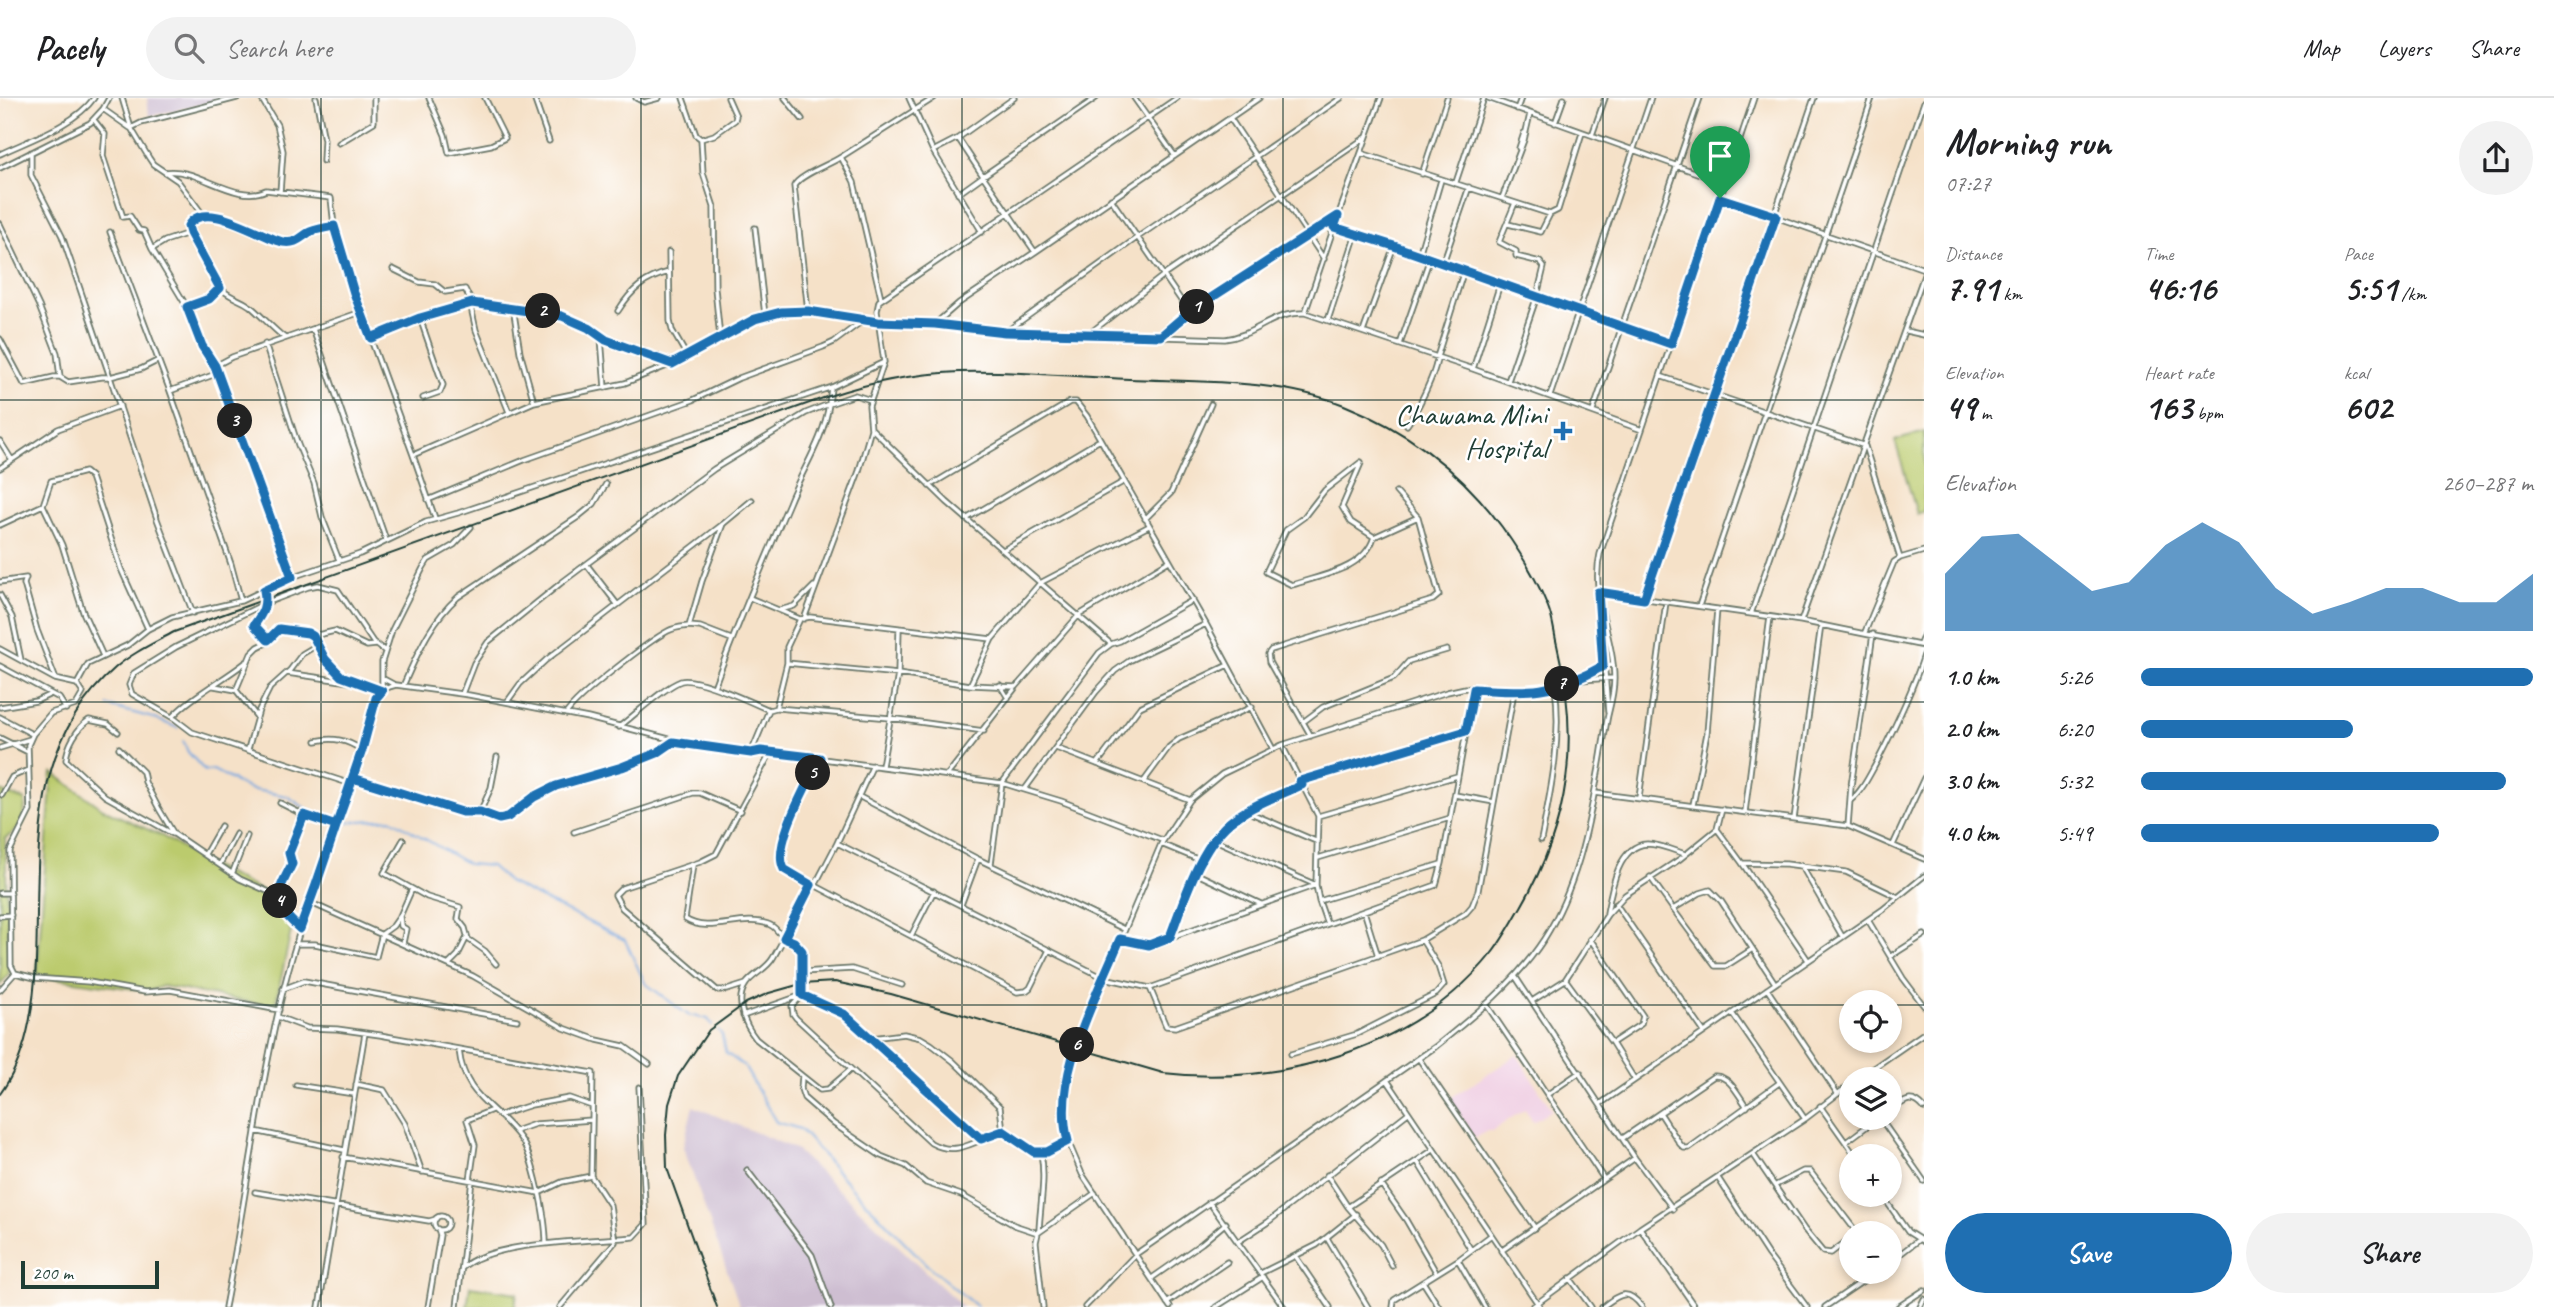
<!DOCTYPE html>
<meta charset="utf-8">
<style>
body{margin:0;font-family:Caveat,sans-serif;background:#f2f2f2;color:#202124;height:100vh;display:flex;flex-direction:column;font-size:26px;white-space:nowrap}
*{box-sizing:border-box;margin:0}
p{font-size:23px;color:#757577}
.icon{flex:none;width:38px;height:38px;fill:none;stroke:currentColor;stroke-width:2;stroke-linecap:round;stroke-linejoin:round}
.map{position:relative;flex:1;overflow:hidden}
.drawer{display:flex;flex-direction:column;background:#fff;width:630px}
.drawer>*{flex:none}
.controls{position:absolute;left:1839px;top:892px;display:grid;gap:14px}
.controls a{display:grid;place-items:center;width:63px;height:63px;border-radius:50%;background:#fff;box-shadow:0 4px 10px #0003;font-size:35px}
.scale{position:absolute;left:21px;bottom:18px;width:138px;box-sizing:border-box;padding-left:7px;border:4px solid #1f3d34;border-top:0;font-size:19px;line-height:24px;white-space:nowrap;color:#1f3d34;-webkit-text-stroke:5px #fff;paint-order:stroke}
.pin{position:absolute;display:grid;place-items:center;width:60px;height:60px;color:#fff;margin:-72px -30px;border-radius:50% 50% 50% 0;rotate:-45deg;box-shadow:0 0 7px #0007}
.pin .icon{rotate:45deg}
.km{position:absolute;width:35px;height:35px;margin:-18px;border-radius:50%;background:#222;color:#fff;font-size:19px;line-height:35px;text-align:center}
.round{display:grid;place-items:center;flex:none;width:74px;height:74px;border-radius:37px;background:#f2f2f2}
.headline{display:flex;align-items:center;justify-content:space-between;height:119px;padding:0 21px}
h1{font-size:38px;font-weight:600;line-height:52px}
.metrics{display:grid;grid-template-columns:repeat(3,1fr);gap:10px;height:119px;padding:7px 21px}
.metrics div{display:grid;align-content:center}
.metrics b{font-size:35px;font-weight:600}
.metrics small{font-size:19px;font-weight:400}
.metrics p{font-size:19px}
.chart{height:196px;padding:14px 21px}
.chart p{display:flex;justify-content:space-between}
.chart svg{width:100%;height:126px;margin-top:7px;fill:#1f6fb2;opacity:.7}
.button{display:flex;gap:14px;margin-top:auto;padding:14px 21px}
.button a{flex:1;height:80px;border-radius:42px;background:#1f6fb2;color:#fff;font-size:28px;font-weight:600;line-height:80px;text-align:center}
.button a+a{background:#f2f2f2;color:#202124}
ul{padding:0 21px;list-style:none;font-size:23px}
li{display:grid;grid-template-columns:112px 84px 1fr;align-items:center;height:52px}
li i{height:18px;border-radius:9px;background:#1f6fb2}
header{display:flex;align-items:center;gap:42px;box-sizing:border-box;height:98px;padding:0 35px;background:#fff;border-bottom:2px solid #e0e0e0}
header strong{font-size:33px}
nav{display:flex;gap:38px;margin-inline-start:auto;font-size:24px}
.search{width:490px;height:63px;background:#f2f2f2;display:flex;align-items:center;gap:18px;box-sizing:border-box;padding:0 24px;border-radius:38px;color:#757577;font-size:26px}
main{display:flex;flex:1;min-height:0}
.map>svg:first-child{display:block}
.built{fill:#f0d0e4}
.industrial{fill:#cebed1}
.green{fill:#bbcb6d;stroke:#6d8450;stroke-width:2}
.lines{fill:none;stroke-linecap:round;stroke-linejoin:round}
.stream{stroke:#73a6df;stroke-width:2}
.minor-casing{stroke:#6a7668;stroke-width:7}
.minor{stroke:#fff;stroke-width:3.5}
.rail{stroke:#1f3d34;stroke-width:2}
.route-casing{stroke:#fff;stroke-width:14}
.route{stroke:#1f6fb2;stroke-width:9}
.grid{fill:none;stroke:#1f3d34;stroke-width:2;stroke-opacity:0.55}
.poi-dot{fill:#1f6fb2;stroke:#fff;stroke-width:2.5}
.labels{text-anchor:middle;stroke-width:5;stroke-linejoin:round;paint-order:stroke}
.poi-label{font-size:30px;fill:#1f3d34;stroke:#fff;text-anchor:end}
</style>
<header>
<strong>Pacely</strong>
<div class="search"><svg class="icon" aria-label="search" viewBox="0 0 24 24"><circle cx="10" cy="10" r="6"/><path d="M15 15l6 6"/></svg>Search here</div>
<nav><a>Map</a><a>Layers</a><a>Share</a></nav>
</header>
<main>
<div class="map">
<svg width="1924" height="1209" viewBox="0 0 1924 1209">
<rect width="100%" height="100%" fill="#fff"/>
<filter id="ink" filterUnits="userSpaceOnUse"><feTurbulence type="fractalNoise" baseFrequency=".0143" numOctaves="2"/><feDisplacementMap in="SourceGraphic" scale="14" xChannelSelector="R" yChannelSelector="G"/><feConvolveMatrix kernelMatrix="1 2 1 2 8 2 1 2 1" color-interpolation-filters="sRGB"/></filter>
<filter id="wash" filterUnits="userSpaceOnUse"><feTurbulence type="fractalNoise" baseFrequency=".00686" numOctaves="4" result="noise"/><feDisplacementMap in="SourceGraphic" scale="28" xChannelSelector="R" yChannelSelector="G"/><feGaussianBlur stdDeviation="1.57" result="paint"/><feColorMatrix in="noise" values="0 0 0 0 0 0 0 0 0 0 0 0 0 0 0 0 0 1.4 0 .05"/><feComposite in="paint" operator="in"/></filter>
<g filter="url(#wash)">
<rect width="100%" height="100%" fill="#f5e1c8"/>
<path class="built" d="M1517 957 1552 1012 1533 1024 1525 1011 1492 1033H1487L1475 1040 1449 1001Z"/>
<path class="industrial" d="M147 0H230L149 18Z
M693 1008 795 1051 963 1209H740L683 1049Z"/>
<path class="green" d="M1924 334V413L1917 416 1895 343Z
M52 674 103 711 162 738 207 766 262 793 277 804 291 833 275 909 163 888 149 893 37 878Z
M0 693 25 702C25 719 22 732 5 740L9 876 0 887Z
M470 1188 517 1195 515 1209H467Z"/>
<g class="lines">
<path class="stream" d="M108 608 153 620 178 630
M183 643 188 654 205 673 213 672 249 691 287 698 322 721 343 724 391 721 468 766 491 768 508 784 625 842 645 885 688 917 708 921 712 927
M718 932 722 937 726 955 744 968 776 1024 800 1031 851 1089 927 1167 977 1209"/>
</g>
</g>
<g filter="url(#ink)">
<g class="lines">
<defs>
<path id="minor" d="M122 0 131 30 149 60 153 66 178 83 204 118
M261 0 277 27 283 53 280 94
M316 0 324 42 323 63
M429 0 445 37 449 55 491 47 505 40 485 0
M534 0 549 43
M636 0 644 4 659 0
M683 0 696 37 701 41 703 75 714 109 715 190 720 240
M785 0 802 21
M909 0 933 53 982 134
M1134 0 1175 58
M1488 0 1725 85
M103 11 130 30
M1517 11 1521 0
M1230 20 1324 161
M94 22 105 36 103 58 123 119 130 118 139 132 144 133 152 151 187 209 202 248 215 268 292 479 264 492V513L254 527 268 543 279 531
M1555 25 1564 0
M131 30 141 25 237 0
M1592 37 1605 0
M958 40 983 78 1096 0
M701 41 714 37 735 22 736 18 728 0
M339 45 374 24V0
M1519 50 1524 35
M933 53 958 40 1014 0
M31 54V77L62 138 110 279 141 271 157 263
M1361 55 1550 116 1558 112 1582 35
M0 56C29 42 75 27 94 0
M0 70 90 25 103 11 109 0
M165 74C197 68 235 107 266 92L331 100 334 128 354 195 413 357 534 304 625 285 672 266 755 221 781 214 808 213 878 224 935 226 1005 234 1225 241C1255 238 1274 213 1305 215L1473 271 1642 332
M1422 76 1447 0
M1456 84 1484 0
M1502 100 1524 42 1530 16
M1721 100 1924 171
M1111 101 1189 214
M0 126 39 208 57 255 60 279
M1508 126 1541 134 1550 116
M1334 129 1381 0
M755 130 765 217
M110 134 170 293
M152 151 165 143 189 135
M669 154 670 223 672 232 687 258
M1035 154 1259 0
M1419 157 1441 82
M1443 165 1469 89
M393 171 419 184 435 186 445 194 465 191 472 205 562 218 589 230 612 244 660 259 672 266
M220 190 189 135 188 128C204 99 262 140 283 144 295 146 299 141 308 135 315 131 326 130 334 128
M881 200 854 84 841 59 934 0
M470 205 476 232 509 314
M187 209 209 201 220 190C232 201 239 200 250 208 262 218 272 230 285 240
M513 209 520 254 534 304
M618 213C631 192 645 180 669 174
M808 213 794 88C799 77 829 67 841 59
M1305 215 1334 129 1394 148 1671 246
M420 220 443 287 440 294 423 300
M1328 222 1356 136
M935 226 959 205 1035 154 983 78 958 96
M313 231 386 442
M1007 233 1138 139 1341 0
M1906 233 1924 237
M1363 234 1394 148
M1090 235 1164 177 1365 40
M1163 237 1189 214 1338 118
M601 240 605 290
M0 241 24 286 54 279H60L68 284 102 279H110L157 421 193 515
M371 241 420 220 471 205
M265 246 298 347 314 385 322 419 339 462
M1400 246 1430 160
M1473 271 1500 186
M1660 278 1865 348 1900 460
M1508 283 1537 198 1544 169 1540 164 1516 158V153L1499 144 1515 105
M831 290 829 306 855 297 871 302
M1550 298 1651 0
M1593 313 1700 0
M1407 327C1416 315 1437 273 1437 259L1464 172
M872 331 947 404 1111 546 1120 543 1193 502
M0 343 12 362
M413 357 435 420
M1361 364 1325 392 1304 419 1286 432 1266 474 1292 487C1321 477 1364 472 1374 439L1418 419
M1361 365 1342 409 1351 424 1374 439
M0 370 58 331 120 308
M929 388 1070 304H1076L1087 318 1206 526 1273 651
M428 402 524 362 693 302 739 280 823 249 834 244 865 221
M43 407 62 447 83 514 103 558
M966 421 1100 342
M1145 421 1171 395 1211 306
M0 427 43 407 51 383 85 374 91 379 121 471 148 531 172 519 240 503
M1003 452 1123 384
M587 467 617 506
M292 479 360 456 426 424 458 415 832 289 884 264
M0 484 26 480 24 486 37 532 55 579
M264 492 241 503 231 466 170 293 213 277 215 268 232 259 361 214
M1598 494 1801 523 1924 548
M0 497 12 519 21 562
M750 500 800 521
M1644 501 1814 0
M1699 508 1872 0
M1600 510 1608 614
M780 512 794 508 814 488
M1751 516 1924 4
M804 521 859 373 871 331 869 308 884 264 877 213 879 203 1177 0
M1801 523 1924 177
M279 531 311 536 322 557 341 578 382 593V580
M1865 534 1894 464 1900 460 1924 453
M313 538 335 533 367 548 376 547
M731 541 700 529 689 528 702 483 723 426 752 402
M1920 546 1924 536
M0 551 55 581 77 586 88 566 128 547 148 531
M787 565V549L800 521 810 519 899 530
M0 568 59 600 66 611
M287 575 356 585
M1581 581 1603 568 1612 567
M77 586 83 595 76 607 51 615 33 636 28 647 30 713 10 753 11 867 15 875 35 880 89 884 145 894 170 892 279 912
M395 587 382 580V564L392 532 423 470 428 462 454 447 471 429
M970 587 1016 589
M1000 587 1008 600
M214 588 236 592
M403 588C418 555 430 524 458 499L578 419 594 406 606 386
M462 596 474 565 488 544 561 485 714 371 806 315 829 306C824 341 802 372 789 405 763 466 737 527 714 589
M507 604 520 586 546 562 723 426
M0 609 36 603 51 596
M777 610 890 620 984 633
M566 616C576 599 649 543 668 533 675 529 681 529 689 528
M0 619 32 636
M172 619C193 597 222 583 246 564
M257 619 236 592 251 556 258 549 270 543
M1303 624 1323 609 1394 580 1409 563 1447 552
M619 629C635 617 664 589 681 583 696 578 753 605 769 612
M118 634 108 626 89 622C77 630 67 648 66 662L105 698 173 736
M1311 638 1269 564 1268 556 1271 552 1433 502 1439 497 1418 419 1396 394
M0 640 28 654
M316 643C334 639 347 642 362 652
M0 650 30 641
M119 650 143 674 145 684 159 711 174 736 240 781 276 797 285 817 300 831
M1056 650 1190 702
M248 651 259 612 270 590 290 572 302 556 317 547
M751 655 769 612 776 610 787 565 898 576 970 587 992 541 1040 485 1149 428
M820 660C809 685 771 747 784 771L1017 894 1026 893 1030 890 1049 852 1104 880 1150 890 1436 787 1442 765 1474 591
M1097 666 1140 609 1228 567
M873 667 837 745 1049 852
M882 668 898 576 899 530 992 541
M948 676 1016 589 1079 517 1169 463
M353 680 462 714H480L499 721 508 719 534 699 559 687 622 669 664 652 673 644
M1301 682 1467 633
M1144 683 1169 649 1179 641 1252 609
M351 686 192 634 175 621 132 596 129 587 134 575 176 549 266 505 308 489 318 487 338 492 373 544 385 553
M1025 691 1096 594 1115 573 1129 563 1206 526
M1595 695 1848 728 1924 761
M2 697 12 679 28 672
M1455 697 1494 704
M860 699 978 761 1124 831
M1639 700 1666 504
M1851 702C1863 692 1870 676 1878 662 1896 627 1912 594 1924 557
M280 705 314 722 336 728
M1693 707 1707 635 1717 511
M1722 711 1717 731 1742 765 1786 766 1846 774 1898 799
M1246 713 1318 744
M480 714 491 690 497 659
M1745 714 1770 519
M1318 718 1457 678
M1794 721 1821 527
M1848 728 1851 688 1873 536
M574 734 693 695H700L741 713
M403 742 384 775 427 799 460 809 458 821 465 830 468 841 485 853 496 866
M1215 742 1316 787 1319 803 1441 766
M1541 742C1551 692 1562 640 1555 589
M1161 746 1202 763
M1893 747 1924 680
M205 756 221 728
M1318 760 1450 720
M1742 765 1808 862
M220 766 236 736
M991 766 1002 685 1099 555 1111 546
M693 767 685 821C709 837 742 816 768 826 777 829 778 836 785 840 792 846 797 844 802 853V897
M1801 767 1842 838
M1195 775 1261 806
M232 776 247 738
M1650 779 1673 811 1700 795 1710 792 1721 803 1775 885
M811 787C799 811 787 836 773 860 767 871 753 876 746 886 734 903 745 927 756 941L820 992 828 991 850 972
M814 789 837 745
M0 795H11
M278 799 281 784 292 766 289 755 304 717
M1319 803 1327 826
M309 804 473 878 564 930 597 942 624 948 649 966
M1616 806 1704 934
M961 807 978 761
M1673 811 1715 868H1726L1751 852
M1364 813 1378 858
M1607 815C1611 793 1618 747 1647 746 1659 746 1673 752 1685 756
M0 818 11 817
M400 819 401 828 406 831 403 845
M1868 822 1903 880 1924 908
M911 838 934 793
M1170 838C1184 801 1201 744 1234 720 1254 706 1280 697 1302 687
M1120 841 1149 847 1316 787 1318 718 1282 647
M1590 841 1643 918 1641 926 1612 945 1635 982
M296 846H315L376 859 382 836 393 828 400 818 412 791
M1891 858 1924 837
M449 866 458 857 466 841
M802 874 852 871 902 887
M1515 878 1635 1060 1673 1111
M1566 882 1612 945
M746 886 727 892H717L622 810 615 797 622 790 700 764 716 756 771 654
M1150 890 1166 928 1175 929 1422 842 1466 815 1472 808 1478 793 1514 594
M283 891 304 883 517 922
M1767 891 1837 995
M0 892 15 875
M802 897 792 908 793 916 796 920 931 1045C958 1060 977 1041 1003 1033 1034 1052 1030 1065 1068 1043
M1532 903 1565 882 1607 817 1625 797 1680 761 1717 731
M1486 906 1604 1081
M1732 915 1805 1021
M743 918 802 897 844 916 872 940 904 936 921 940 931 946 953 963 1000 1009 1003 1033
M278 919 307 930 337 931 380 937 593 975 591 1078 610 1107 615 1144
M872 940 981 1041
M459 952C464 1000 496 1007 520 1040 534 1058 546 1121 546 1145
M1291 956 1357 936 1436 896 1444 887 1438 868 1422 842
M1419 961 1535 1130
M802 978 801 991 804 1000 812 1007 834 1026 881 1058 906 1068 926 1085 961 1097 1014 1127 1038 1135
M1387 982 1540 1209
M1856 982 1924 935
M356 986 384 992 405 1026 422 1074
M296 987 354 996
M1548 996 1580 974
M1600 1006 1882 812 1924 778
M1820 1008 1856 1059
M1890 1013C1904 1004 1911 995 1924 1010
M1660 1015 1680 1046 1684 1050H1689L1779 985
M500 1017 531 1007 569 1000 592 1008
M1880 1020 1924 1083
M255 1033 344 1052
M515 1033 535 1026 592 1022
M1623 1040 1714 978C1730 977 1738 997 1747 1009
M1846 1044 1878 1020
M1753 1056 1804 1131 1823 1154 1831 1155 1852 1139
M343 1059 539 1095 562 1084 591 1078
M1417 1063 1471 1152
M747 1072 812 1157 831 1209
M1327 1077 1348 1109 1381 1147 1392 1168
M1718 1080 1768 1157 1807 1209
M470 1082 475 1047 467 1022 492 1012
M1381 1086 1406 1122 1436 1174
M1776 1087 1803 1073H1810L1858 1136
M255 1094 429 1123 436 1121
M1882 1097 1908 1134 1924 1144
M1209 1104 1284 1209
M1348 1109 1433 1052
M434 1125a7 7 0 1 1 14 0a7 7 0 1 1-14 0Z
M1640 1130 1695 1209
M1039 1133C1040 1107 1046 1081 1041 1055
M1327 1140 1368 1209
M1239 1143 1268 1124 1408 1015
M1501 1153 1635 1060
M1296 1159 1330 1209
M1458 1162 1485 1209
M1890 1164 1918 1142
M462 1170C490 1143 594 1143 634 1139L646 1126 639 989
M1261 1175 1317 1147 1356 1116
M1152 1180 1202 1145 1226 1125
M1570 1180 1591 1209
M1423 1184 1439 1209
M1167 1205 1227 1164
M225 1209C246 1103 258 994 284 889 308 791 354 699 376 600 381 592 387 589 396 587L469 597 588 620 696 648 751 655 771 654 1002 685 1061 703 1162 742
M319 1209 365 935
M428 1209 440 1137 438 1131
M457 1209 472 1082
M560 1209 615 1144
M1043 1209 1036 1144 1038 1135 1095 1095
M1085 1209 1136 1156 1435 949C1475 917 1516 884 1544 841 1576 791 1588 732 1598 675 1602 656 1604 636 1608 617 1611 605 1614 594 1614 581 1614 538 1590 499 1600 456L1754 0
M1170 1209 1082 1076 1068 1043 1063 1018 1065 983 1075 950 1161 746 1190 702 1222 676 1282 647 1447 594 1465 590 1527 594 1555 589 1579 582 1614 580
M1216 1209 1263 1179
M1393 1209 1394 1202 1458 1162 1490 1138
M1532 1209 1640 1130 1805 1021 1852 985
M1602 1209C1619 1197 1627 1189 1642 1209
M1825 1209 1876 1174
M1898 1209 1924 1192
M1920 1209 1924 1201"/>
</defs>
<use href="#minor" class="minor-casing"/>
<use href="#minor" class="minor"/>
<path class="rail" d="M0 996C27 959 34 909 36 864 40 757 26 648 115 570 132 555 154 545 174 534L829 298C871 284 914 276 959 274 1015 272 1073 279 1129 281 1200 284 1278 281 1344 307 1409 333 1461 373 1502 429 1520 454 1537 481 1548 509 1553 521 1554 535 1557 547 1580 642 1570 724 1521 809 1512 824 1503 841 1492 855 1415 951 1281 989 1163 975L891 896 835 884 801 886 769 895 746 905 709 932 678 978 669 1006 666 1037 667 1070 717 1209"/>
</g>
</g>
<g class="lines" filter="url(#ink)">
<defs>
<path id="route" d="M1720 100 1671 246 1394 148 1334 129 1338 118 1189 214 1161 238 1005 234 935 226 878 224 808 213 781 214 755 221 672 266 606 242 589 230 562 218 472 205 420 220 371 240 354 195 334 128C326 130 314 131 308 135 299 141 295 146 283 144 262 140 204 99 188 128L190 135 220 190 209 201 187 209 202 248 215 268 292 479 264 492C267 507 263 515 254 527L268 542 279 531 308 535 313 538 325 561 341 578 382 593 376 600 362 652 316 787 300 831C271 804 275 799 292 766L289 755 304 717 336 728 353 680 462 714H480L499 721 508 719 534 699 556 688 622 669 657 655 673 644 751 655 761 653 820 660C809 684 771 747 784 771L811 787 784 840 794 844 802 853V897L844 916 981 1041 1003 1033 1034 1054H1047L1068 1043C1051 980 1096 900 1120 841L1149 847 1170 839C1184 802 1201 745 1234 721 1254 706 1280 697 1302 687L1300 683 1466 633 1474 591C1526 595 1557 595 1603 568L1598 494 1644 501 1776 118 1720 100"/>
</defs>
<use href="#route" class="route-casing"/>
<use href="#route" class="route"/>
</g>
<path class="grid" d="M321 0V1209M641 0V1209M962 0V1209M1283 0V1209M1603 0V1209M0 302H1924M0 604H1924M0 907H1852M1890 907H1924"/>
<path class="poi-dot" d="M1559.5 322.5h7v7h7v7h-7v7h-7v-7h-7v-7h7z"/>
<g class="labels">
<g class="poi-label">
<text x="1547" y="326">Chawama Mini<tspan x="1547" dy="34">Hospital</tspan></text>
</g>
</g>
</svg>
<div class="controls">
<a><svg class="icon" aria-label="locate" viewBox="0 0 24 24"><circle cx="12" cy="12" r="6"/><path d="M12 2v4M12 18v4M2 12h4M18 12h4"/></svg></a>
<a><svg class="icon" aria-label="layers" viewBox="0 0 24 24"><path d="M12 4l9 5-9 5-9-5zM3 14l9 5 9-5"/></svg></a>
<a>+</a>
<a>−</a>
</div>
<div class="scale">200 m</div>
<div class="pin" style="left:1720px;top:100px;background:#1e9e55"><svg class="icon" aria-label="arrive" viewBox="0 0 24 24"><path d="M6 21V4h12l-3 4 3 4H6"/></svg></div>
<b class="km" style="left:1197px;top:209px">1</b>
<b class="km" style="left:543px;top:213px">2</b>
<b class="km" style="left:235px;top:323px">3</b>
<b class="km" style="left:280px;top:803px">4</b>
<b class="km" style="left:813px;top:675px">5</b>
<b class="km" style="left:1077px;top:947px">6</b>
<b class="km" style="left:1562px;top:586px">7</b>
</div>
<section class="drawer">
<div class="headline"><div><h1>Morning run</h1><p>07:27</p></div><a class="round"><svg class="icon" aria-label="share" viewBox="0 0 24 24"><path d="M12 15V3M7 8l5-5 5 5M5 13v7h14v-7"/></svg></a></div>
<div class="metrics">
<div><p>Distance</p><b>7.91<small> km</small></b></div>
<div><p>Time</p><b>46:16</b></div>
<div><p>Pace</p><b>5:51<small> /km</small></b></div>
</div>
<div class="metrics">
<div><p>Elevation</p><b>49<small> m</small></b></div>
<div><p>Heart rate</p><b>163<small> bpm</small></b></div>
<div><p>kcal</p><b>602</b></div>
</div>
<div class="chart"><p><span>Elevation</span>260–287 m</p>
<svg viewBox="0 0 160 44" preserveAspectRatio="none"><path d="M0 44V24L10 11L20 10L30 20L40 30L50 27L60 14L70 6L80 13L90 29L100 38L110 34L120 29L130 29L140 34L150 34L160 24V44z"/></svg>
</div>
<ul>
<li><b>1.0 km</b>5:26<i style="width:100%"></i></li>
<li><b>2.0 km</b>6:20<i style="width:54%"></i></li>
<li><b>3.0 km</b>5:32<i style="width:93%"></i></li>
<li><b>4.0 km</b>5:49<i style="width:76%"></i></li>
</ul>
<div class="button"><a>Save</a><a>Share</a></div>
</section>
</main>
